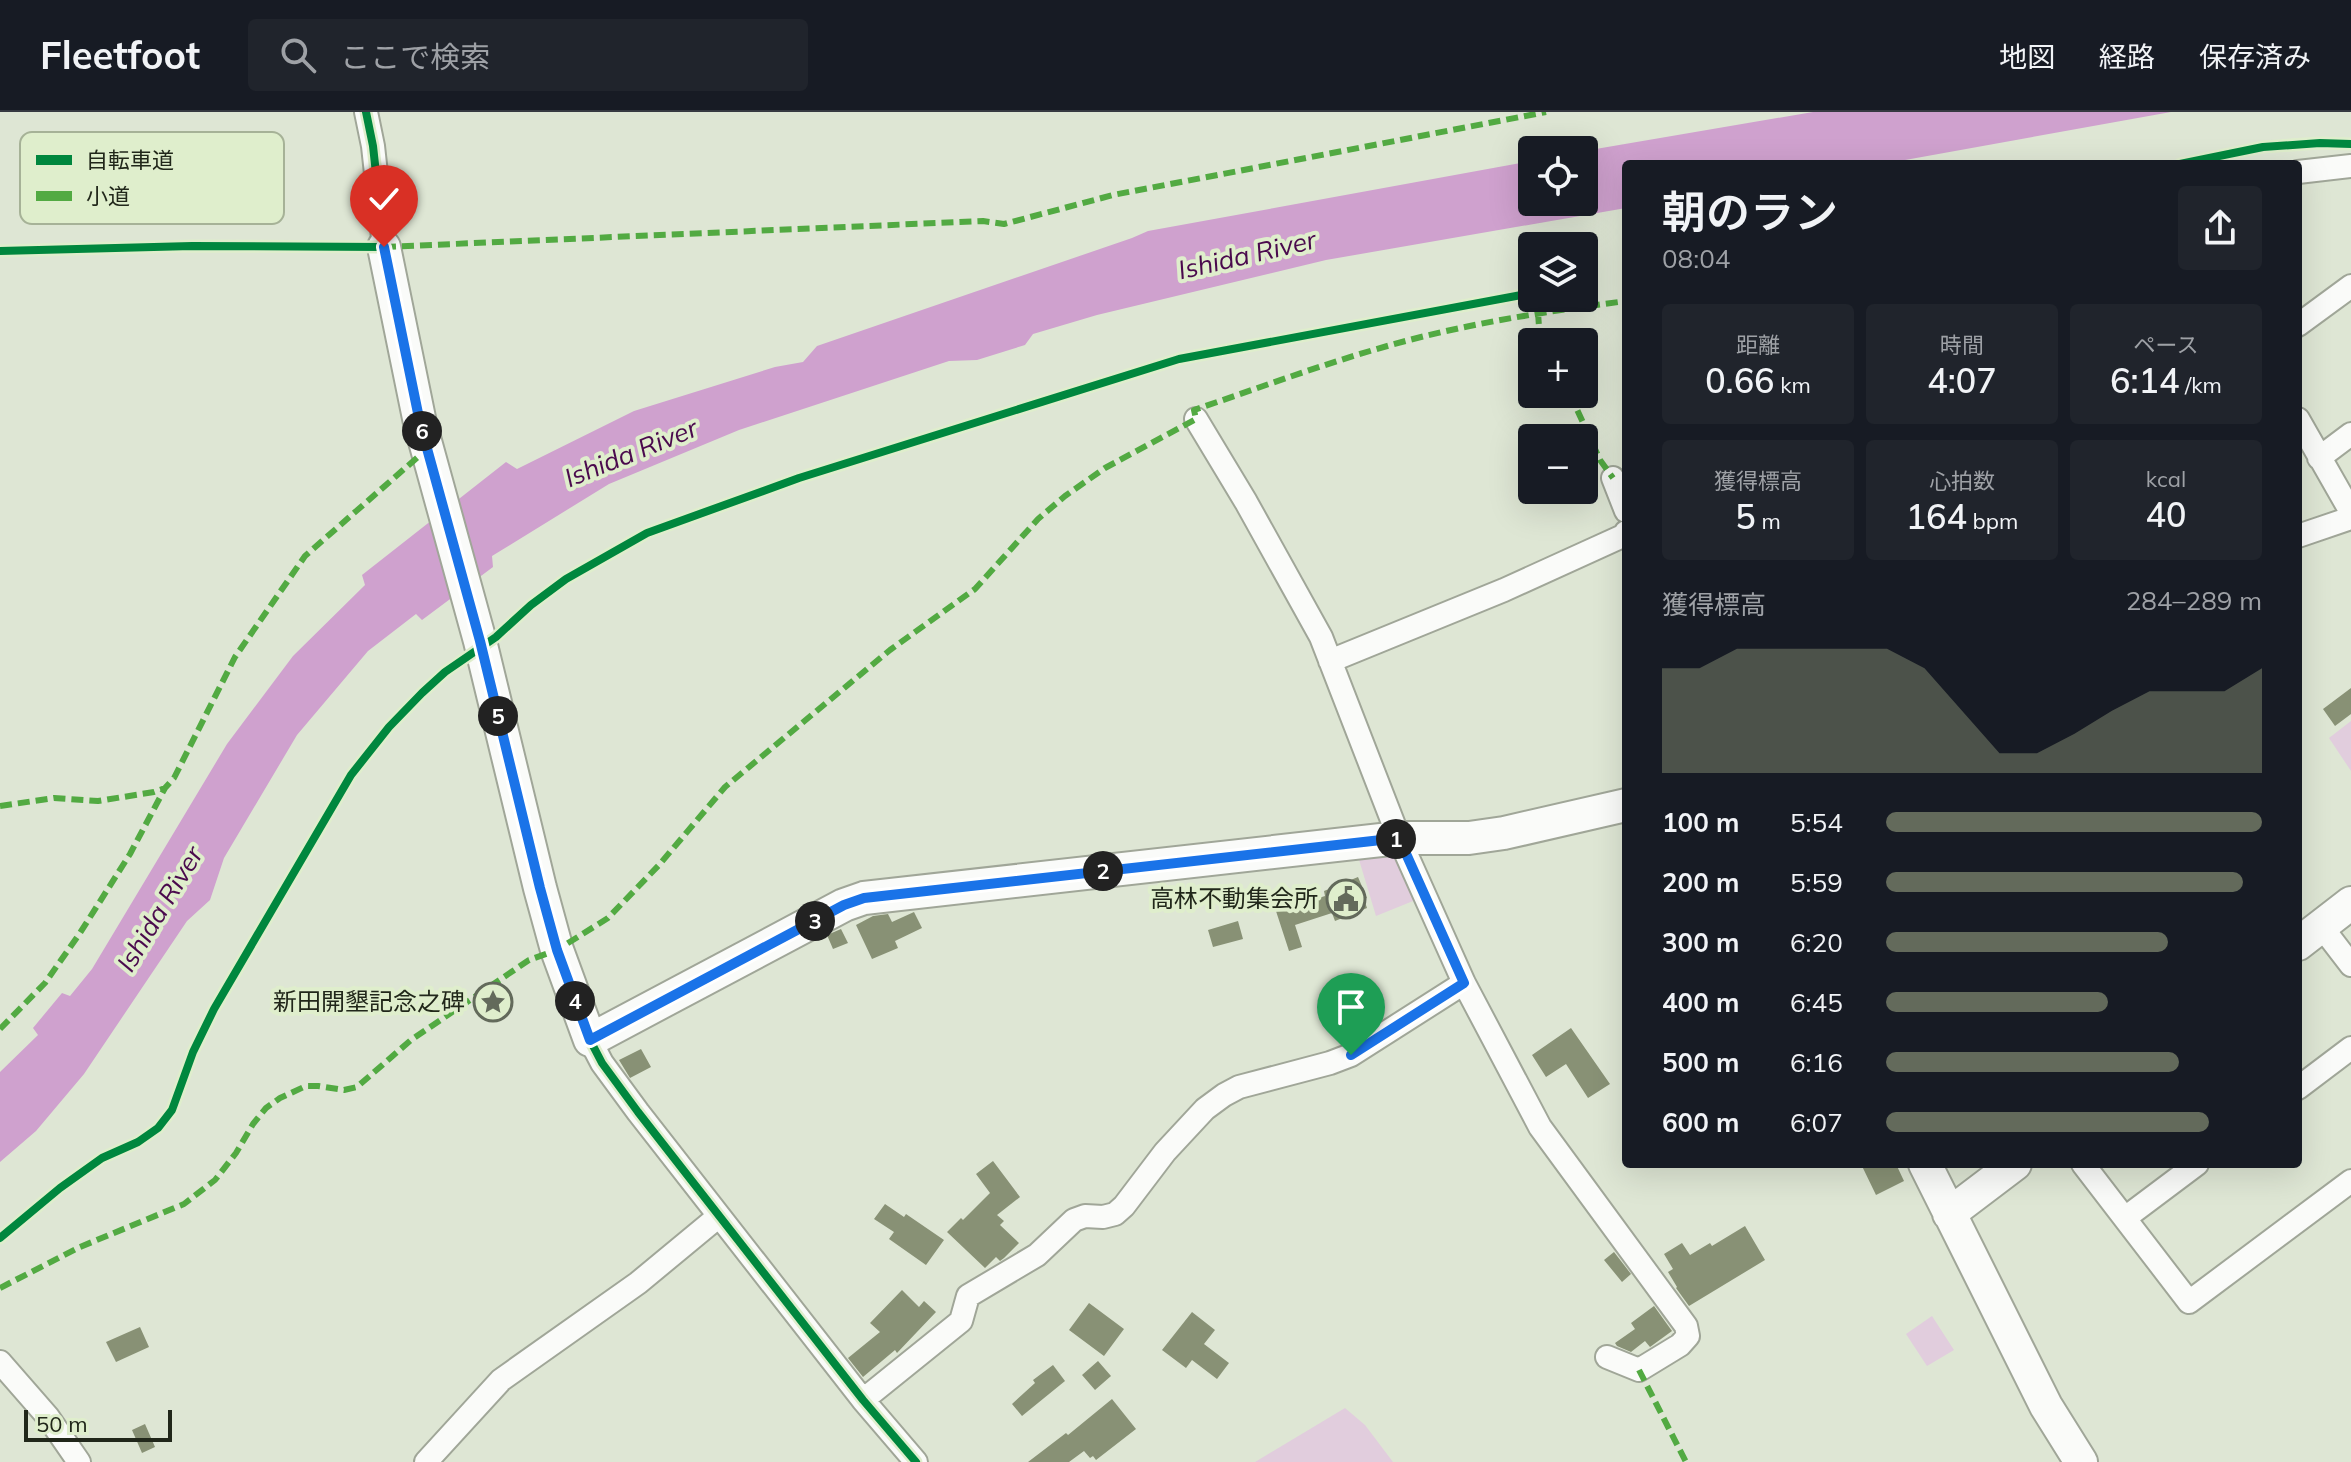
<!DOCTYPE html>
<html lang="ja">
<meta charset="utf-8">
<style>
body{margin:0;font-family:Mulish,"Noto Sans JP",sans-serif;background:#20242c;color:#f1f3f6;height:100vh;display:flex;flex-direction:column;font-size:30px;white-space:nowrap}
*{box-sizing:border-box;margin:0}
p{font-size:26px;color:#9ea1a6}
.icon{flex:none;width:44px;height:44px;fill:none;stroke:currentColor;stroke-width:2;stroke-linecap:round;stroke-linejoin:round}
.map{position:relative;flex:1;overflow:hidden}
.details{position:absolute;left:1622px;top:48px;width:680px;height:1008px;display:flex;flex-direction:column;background:#171b24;border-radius:8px;box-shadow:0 8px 32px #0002}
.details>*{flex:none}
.tools{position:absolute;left:1518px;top:24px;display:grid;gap:16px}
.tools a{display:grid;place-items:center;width:80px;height:80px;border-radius:8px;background:#171b24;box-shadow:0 8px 32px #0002;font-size:40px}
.scale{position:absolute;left:24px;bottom:20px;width:148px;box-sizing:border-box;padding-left:8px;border:4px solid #21271a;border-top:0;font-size:22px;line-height:28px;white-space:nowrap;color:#21271a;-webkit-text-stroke:6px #dfeecc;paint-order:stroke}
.pin{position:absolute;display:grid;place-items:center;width:68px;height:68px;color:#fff;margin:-82px -34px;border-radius:50% 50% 50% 0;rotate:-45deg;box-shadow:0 0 8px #0007}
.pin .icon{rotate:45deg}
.km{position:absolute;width:40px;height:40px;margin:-20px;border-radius:50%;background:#222;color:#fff;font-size:22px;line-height:40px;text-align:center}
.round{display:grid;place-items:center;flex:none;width:84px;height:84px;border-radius:8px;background:#20242c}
.overview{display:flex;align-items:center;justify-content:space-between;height:136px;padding:0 40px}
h1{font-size:44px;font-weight:600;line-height:60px}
.stats{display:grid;grid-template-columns:repeat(3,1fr);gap:12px;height:136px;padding:8px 40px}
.stats div{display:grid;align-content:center;border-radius:8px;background:#20242c;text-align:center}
.stats b{font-size:34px;font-weight:600}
.stats small{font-size:22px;font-weight:400}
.stats p{font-size:22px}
.chart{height:224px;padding:16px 40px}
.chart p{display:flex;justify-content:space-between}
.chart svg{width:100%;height:144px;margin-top:8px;fill:#636a5b;opacity:.7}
ul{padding:0 40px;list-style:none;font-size:26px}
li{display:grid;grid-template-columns:128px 96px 1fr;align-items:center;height:60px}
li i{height:20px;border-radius:10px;background:#636a5b}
header{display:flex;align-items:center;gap:48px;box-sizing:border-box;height:112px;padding:0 40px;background:#171b24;border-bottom:2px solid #363941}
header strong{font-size:38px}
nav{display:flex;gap:44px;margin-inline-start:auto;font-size:28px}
.search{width:560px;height:72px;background:#20242c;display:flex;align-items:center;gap:20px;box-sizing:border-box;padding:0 28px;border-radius:8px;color:#9ea1a6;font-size:30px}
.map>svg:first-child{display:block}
.green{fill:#e1cddd}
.water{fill:#cfa1ce}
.building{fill:#889175}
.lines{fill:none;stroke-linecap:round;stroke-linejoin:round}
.street-casing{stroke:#a0a698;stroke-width:26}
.secondary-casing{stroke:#a0a698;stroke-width:36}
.street{stroke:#fafbf9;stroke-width:22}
.secondary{stroke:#fafbf9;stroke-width:32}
.quiet{stroke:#52aa42;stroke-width:6;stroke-dasharray:12 6;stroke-linecap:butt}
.cycleway-casing{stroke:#dfeecc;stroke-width:13}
.cycleway{stroke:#00873e;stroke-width:8}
.route-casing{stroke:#fff;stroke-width:16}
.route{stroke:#1a73e8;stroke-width:10}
.labels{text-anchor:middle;stroke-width:8;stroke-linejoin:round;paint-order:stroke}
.poi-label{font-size:24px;fill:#21271a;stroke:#dfeecc;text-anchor:end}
.water-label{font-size:26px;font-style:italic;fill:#4a0a4d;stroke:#dfeecc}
.key{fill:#dfeecc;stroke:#a6b297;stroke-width:2}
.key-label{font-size:22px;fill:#21271a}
</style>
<header>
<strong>Fleetfoot</strong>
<div class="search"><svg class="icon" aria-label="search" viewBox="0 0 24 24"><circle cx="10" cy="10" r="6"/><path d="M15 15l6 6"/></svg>ここで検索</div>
<nav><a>地図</a><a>経路</a><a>保存済み</a></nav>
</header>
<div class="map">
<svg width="2351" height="1350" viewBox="0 0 2351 1350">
<rect width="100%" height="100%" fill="#dee6d4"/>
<path class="green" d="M2351 609V659L2329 626Z
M1397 737 1418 787 1376 804 1357 741Z
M1932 1204 1954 1238 1927 1254 1906 1222Z
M1345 1296 1365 1313 1393 1350H1255Z"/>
<path class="water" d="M1813 0H2171L1883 52H1626V96L1326 148 1097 203 1033 222 1025 233 977 248 949 249 739 318 609 372 492 444 493 455 422 508 416 502 368 539 297 623 224 746 210 788 187 809 84 962 36 1019 0 1050V960L38 923 33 916 62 881 70 884 92 857 227 632 293 544 365 473 362 463 506 350 517 357 634 299 775 255 803 250 817 234 1132 126 1148 119 1532 49V90H1584V39Z"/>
<path class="building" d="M2351 576V602L2335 614 2323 597Z
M1358 765 1367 786 1364 787 1367 796 1335 809 1332 801 1295 813 1302 835 1289 839 1275 796 1289 791 1290 795 1325 784 1324 779Z
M914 800 922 816 895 829 898 836 872 847 856 813 873 804 888 802 892 810Z
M1238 809 1243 827 1213 835 1208 818Z
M841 817 848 831 833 837 827 823Z
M1571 916 1610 972 1588 986 1566 952 1546 965 1532 943Z
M641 937 651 955 630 966 619 948Z
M993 1049 1020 1085 997 1103 1004 1109 1000 1113 1019 1131 1004 1146 1000 1149 996 1145 985 1156 947 1120 961 1106 963 1108 990 1081 976 1062Z
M1861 1052H1896L1904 1069 1876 1083Z
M885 1092 904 1105 906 1102 944 1128 926 1153 889 1127 894 1120 874 1107Z
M1745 1114 1765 1148 1689 1194 1676 1176 1677 1175 1668 1160 1673 1157 1664 1142 1682 1131 1690 1143 1710 1131 1712 1134Z
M1614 1140 1631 1162 1622 1170 1604 1148Z
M902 1178 919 1195 924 1189 936 1200 897 1241 895 1238 863 1265 848 1246 880 1220 870 1211Z
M1089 1191 1124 1217 1104 1244 1069 1218Z
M1654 1194 1672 1219 1650 1235 1645 1229 1631 1240 1617 1234 1615 1231 1635 1217 1631 1211Z
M1192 1200 1215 1218 1204 1232 1229 1251 1217 1267 1192 1248 1186 1256 1162 1238Z
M140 1215 149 1235 116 1250 106 1230Z
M1098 1249 1111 1264 1095 1278 1082 1263Z
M1053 1253 1065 1269 1022 1304 1012 1292 1035 1271 1033 1268Z
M1112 1287 1136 1317 1096 1348 1093 1344 1090 1346 1084 1339 1069 1350H1028L1066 1321 1068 1323Z
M145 1312 155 1335 142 1341 132 1318Z"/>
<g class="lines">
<defs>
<path id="street" d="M366 0 373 34 384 135
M2298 60 2351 54
M2298 213 2351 174
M1196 307 1246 390 1321 525 1399 726 1464 871 1540 1015 1686 1214 1688 1224 1680 1233 1639 1258 1607 1245
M2298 307 2351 400
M2319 346 2351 322
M1613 366 1626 399
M2298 424 2351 406
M1330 549 1504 478 1625 423 1626 420
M2321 814 2351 853
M590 928 602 951 638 1000 863 1288 916 1350
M2298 976 2351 936
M2083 1052 2189 1190 2351 1069
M2125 1106 2197 1052
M0 1250 48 1305 79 1350
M863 1288 961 1209 968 1184 1037 1143 1074 1108 1085 1104 1103 1105 1115 1102 1124 1094 1165 1040 1205 997 1224 983 1239 975 1330 951 1351 943 1464 871
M426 1350 501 1268 638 1171 719 1104"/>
<path id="secondary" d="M384 135 420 311 480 529 540 776 557 838 590 928 844 793 864 786 1399 726H1469L1504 721 1626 693
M2298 832 2351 791
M1925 1052 2046 1294 2081 1350
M1949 1102 2015 1052"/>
</defs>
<use href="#street" class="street-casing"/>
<use href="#secondary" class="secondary-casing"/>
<use href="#street" class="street"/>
<use href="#secondary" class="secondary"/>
<path class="quiet" d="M384 135 983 109 1004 112 1113 83 1546 0
M1538 200 1539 215 1546 230
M1570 282 1600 348 1613 366
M0 694 54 686 98 689 154 680 165 676 174 666 235 545 305 444 427 337
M0 917 45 871 80 821 130 742 165 676
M0 1176 80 1135 184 1092 215 1068 236 1041 253 1012 266 996 280 986 306 974H318L344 978 357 975 411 928 529 848 557 838 608 806 659 753 725 675 890 538 975 477 1038 407 1065 384 1105 356 1196 307 1194 298C1279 269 1363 237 1451 218 1509 205 1567 197 1626 189
M1639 1258 1686 1350"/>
<defs>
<path id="cycleway" d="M366 0 373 34 384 135 420 311 480 529 540 776 557 838 590 928 602 951 638 1000 863 1288 916 1350
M2180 52 2263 35 2320 31 2351 32
M0 139 192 134 384 135
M0 1126 60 1076 102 1046 138 1030 158 1016 172 998 193 940 214 897 351 663 389 615 422 581 445 560 496 525 531 493 566 467 647 421 799 366 1179 247 1532 181"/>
</defs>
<use href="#cycleway" class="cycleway-casing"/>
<use href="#cycleway" class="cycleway"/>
</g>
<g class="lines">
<defs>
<path id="route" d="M384 135 420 311 480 529 540 776 557 838 590 928 844 793 864 786 1399 726 1464 871 1351 943"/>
</defs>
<use href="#route" class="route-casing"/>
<use href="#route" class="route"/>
</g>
<defs>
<symbol id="civic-ring" viewBox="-11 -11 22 22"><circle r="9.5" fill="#dfeecc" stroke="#636a5b" stroke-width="1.5"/><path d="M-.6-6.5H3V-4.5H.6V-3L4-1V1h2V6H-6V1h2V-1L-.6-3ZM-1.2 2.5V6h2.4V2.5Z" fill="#636a5b"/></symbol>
<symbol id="sight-ring" viewBox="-11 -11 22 22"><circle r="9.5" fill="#dfeecc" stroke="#636a5b" stroke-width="1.5"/><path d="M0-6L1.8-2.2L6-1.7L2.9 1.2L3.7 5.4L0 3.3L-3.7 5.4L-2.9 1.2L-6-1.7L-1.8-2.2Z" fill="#636a5b"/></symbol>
</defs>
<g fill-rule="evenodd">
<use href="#civic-ring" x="1324" y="765" width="44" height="44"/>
<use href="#sight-ring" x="471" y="868" width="44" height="44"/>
</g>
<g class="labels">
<g class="poi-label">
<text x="1318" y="795">高林不動集会所</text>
<text x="465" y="898">新田開墾記念之碑</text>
</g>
<g class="water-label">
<text transform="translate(1247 143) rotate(-13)" y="9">Ishida River</text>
<text transform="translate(631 341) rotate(-22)" y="9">Ishida River</text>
<text transform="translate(160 797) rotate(-59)" y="9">Ishida River</text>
</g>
</g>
<rect x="20" y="20" width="264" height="92" rx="12" class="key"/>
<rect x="36" y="43" width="36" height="10" fill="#00873e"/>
<rect x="36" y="79" width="36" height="10" fill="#52aa42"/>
<g class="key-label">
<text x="86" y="56">自転車道</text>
<text x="86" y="92">小道</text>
</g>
</svg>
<div class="tools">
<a><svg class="icon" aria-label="locate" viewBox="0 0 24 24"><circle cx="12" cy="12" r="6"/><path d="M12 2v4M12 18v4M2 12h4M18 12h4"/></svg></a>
<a><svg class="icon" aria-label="layers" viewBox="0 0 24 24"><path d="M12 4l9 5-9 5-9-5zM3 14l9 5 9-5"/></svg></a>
<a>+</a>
<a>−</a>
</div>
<div class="scale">50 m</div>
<div class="pin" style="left:1351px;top:943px;background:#1e9e55"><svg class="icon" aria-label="arrive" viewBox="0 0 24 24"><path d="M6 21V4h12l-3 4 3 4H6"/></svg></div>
<div class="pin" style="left:384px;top:135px;background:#d93025"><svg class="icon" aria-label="check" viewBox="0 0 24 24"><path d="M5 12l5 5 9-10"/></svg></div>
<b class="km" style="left:1396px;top:727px">1</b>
<b class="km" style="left:1103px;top:759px">2</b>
<b class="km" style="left:815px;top:809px">3</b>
<b class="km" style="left:575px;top:889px">4</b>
<b class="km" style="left:498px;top:604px">5</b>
<b class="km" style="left:422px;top:319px">6</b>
<section class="details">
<div class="overview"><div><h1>朝のラン</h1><p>08:04</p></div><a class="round"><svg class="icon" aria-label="share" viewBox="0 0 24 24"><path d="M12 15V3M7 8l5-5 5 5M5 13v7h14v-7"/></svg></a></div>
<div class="stats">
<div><p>距離</p><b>0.66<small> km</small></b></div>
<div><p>時間</p><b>4:07</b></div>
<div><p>ペース</p><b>6:14<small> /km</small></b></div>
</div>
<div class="stats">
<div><p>獲得標高</p><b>5<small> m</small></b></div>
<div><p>心拍数</p><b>164<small> bpm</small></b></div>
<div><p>kcal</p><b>40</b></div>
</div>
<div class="chart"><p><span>獲得標高</span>284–289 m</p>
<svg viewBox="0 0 160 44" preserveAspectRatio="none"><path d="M0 44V12L10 12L20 6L30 6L40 6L50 6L60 6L70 12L80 25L90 38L100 38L110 32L120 25L130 19L140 19L150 19L160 12V44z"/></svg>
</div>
<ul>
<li><b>100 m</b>5:54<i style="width:100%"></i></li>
<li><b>200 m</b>5:59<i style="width:95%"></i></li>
<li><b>300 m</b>6:20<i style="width:75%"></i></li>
<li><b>400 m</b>6:45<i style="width:59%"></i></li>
<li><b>500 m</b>6:16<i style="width:78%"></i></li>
<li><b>600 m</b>6:07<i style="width:86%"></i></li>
</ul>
</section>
</div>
